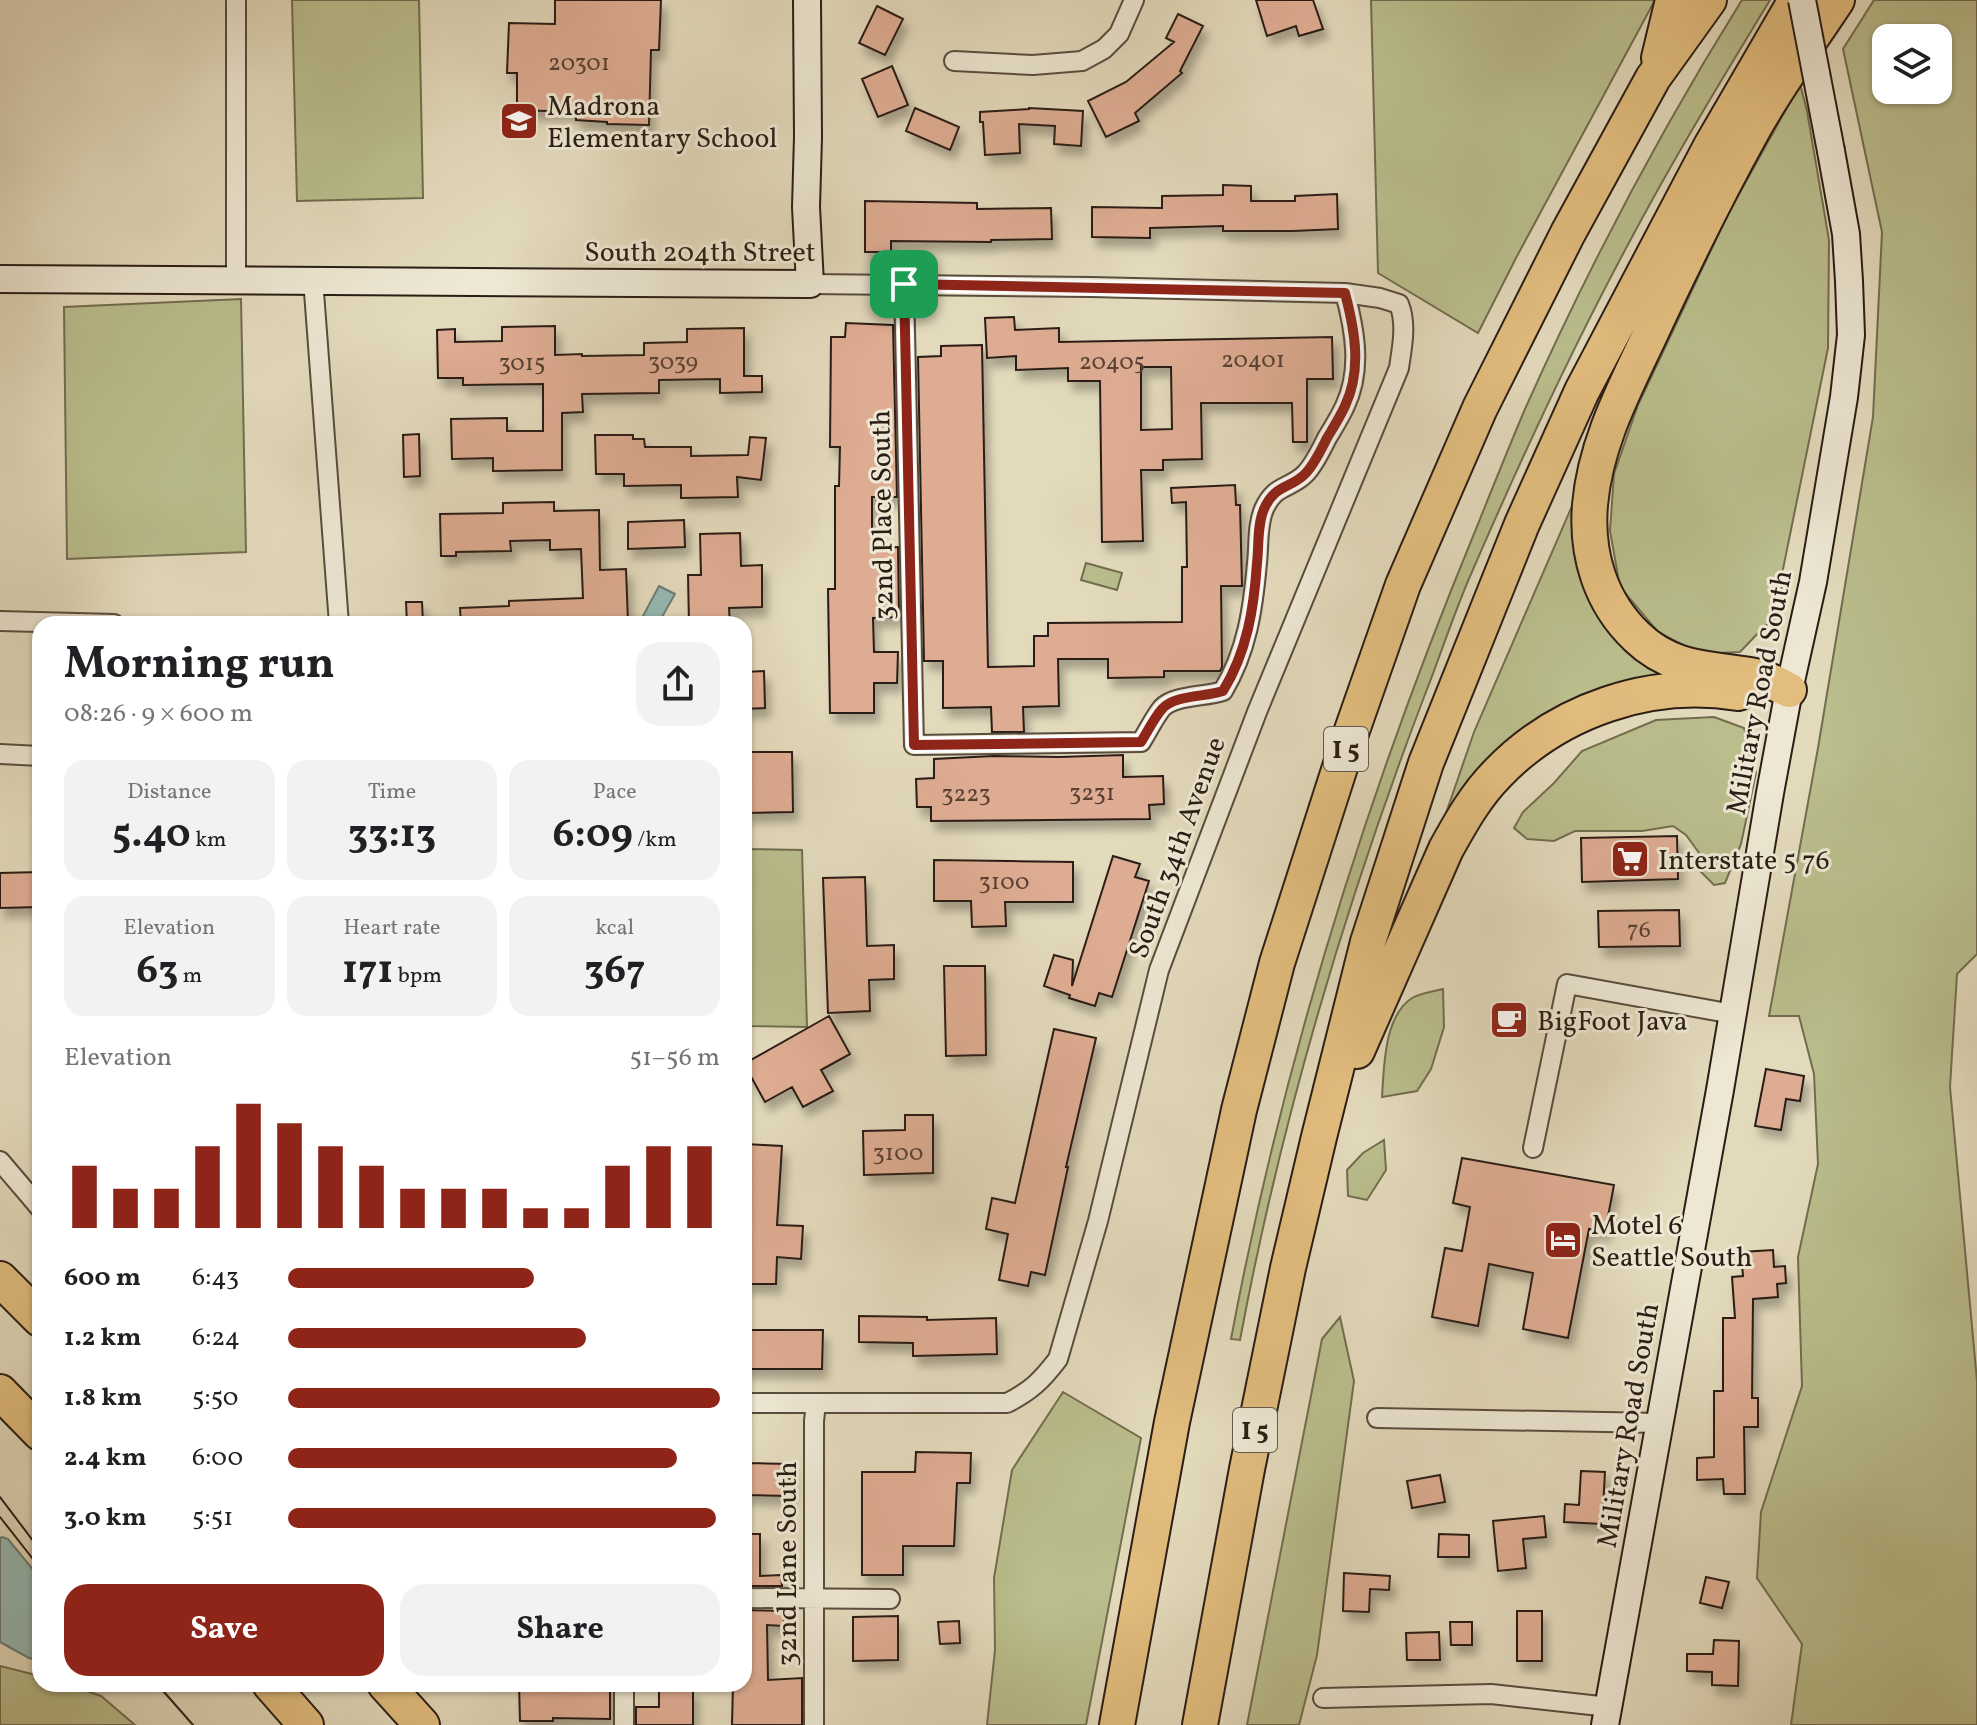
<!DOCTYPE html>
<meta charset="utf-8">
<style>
body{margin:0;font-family:Vollkorn,serif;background:#f2f2f2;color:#202124;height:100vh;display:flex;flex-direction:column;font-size:30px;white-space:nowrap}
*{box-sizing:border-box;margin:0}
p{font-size:26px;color:#757577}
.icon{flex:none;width:44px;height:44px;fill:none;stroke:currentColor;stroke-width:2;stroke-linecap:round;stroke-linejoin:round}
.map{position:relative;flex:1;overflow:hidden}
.drawer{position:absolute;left:32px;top:616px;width:720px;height:1076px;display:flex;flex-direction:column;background:#fff;border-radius:24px;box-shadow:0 2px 6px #0004}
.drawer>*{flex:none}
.controls{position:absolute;left:1872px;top:24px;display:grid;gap:16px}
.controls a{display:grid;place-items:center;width:80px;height:80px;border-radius:16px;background:#fff;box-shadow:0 2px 6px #0004;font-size:40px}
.pin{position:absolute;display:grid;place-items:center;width:68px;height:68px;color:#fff;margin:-34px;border-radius:16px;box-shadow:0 4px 12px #0006}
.round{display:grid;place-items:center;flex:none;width:84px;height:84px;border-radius:24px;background:#f2f2f2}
.overview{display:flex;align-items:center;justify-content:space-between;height:136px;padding:0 32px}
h1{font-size:44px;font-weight:700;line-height:60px}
.figures{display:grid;grid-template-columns:repeat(3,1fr);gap:12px;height:136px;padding:8px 32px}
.figures div{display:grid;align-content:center;border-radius:20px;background:#f2f2f2;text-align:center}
.figures b{font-size:40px;font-weight:700}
.figures small{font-size:22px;font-weight:400}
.figures p{font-size:22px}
.chart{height:224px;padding:16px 32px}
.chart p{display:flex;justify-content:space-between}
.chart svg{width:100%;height:144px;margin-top:8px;stroke:#8f2418;stroke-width:6}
.cta{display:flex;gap:16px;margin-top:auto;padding:16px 32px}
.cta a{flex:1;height:92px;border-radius:24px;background:#8f2418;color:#fff;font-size:32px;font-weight:700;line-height:92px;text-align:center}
.cta a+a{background:#f2f2f2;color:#202124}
ul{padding:0 32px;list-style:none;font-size:26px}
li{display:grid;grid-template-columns:128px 96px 1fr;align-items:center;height:60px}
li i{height:20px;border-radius:10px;background:#8f2418}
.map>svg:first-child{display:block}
.green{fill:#babd8c;stroke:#726d50;stroke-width:2;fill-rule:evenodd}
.water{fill:#95bab4;stroke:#6b7b74;stroke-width:2}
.building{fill:#deac92;stroke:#2b1d15;stroke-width:2;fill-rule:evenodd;filter:url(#shadow)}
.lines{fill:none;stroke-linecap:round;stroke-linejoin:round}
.street-casing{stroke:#594c3f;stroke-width:22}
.secondary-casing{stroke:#2b1d15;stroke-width:30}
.highway-casing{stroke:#2b1d15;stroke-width:38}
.street{stroke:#ede7d3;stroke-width:18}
.secondary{stroke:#ede7d3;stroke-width:26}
.highway{stroke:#e2bd7e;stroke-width:34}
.tram{stroke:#2b1d15;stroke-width:2}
.secondary-bridge-casing{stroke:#2b1d15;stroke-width:30;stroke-linecap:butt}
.secondary-bridge{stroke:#ede7d3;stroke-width:26}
.route-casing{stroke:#fff;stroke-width:16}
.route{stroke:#8f2418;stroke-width:10}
.labels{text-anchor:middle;stroke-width:6;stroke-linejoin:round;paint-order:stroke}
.number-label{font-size:24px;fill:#584134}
.shield{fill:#ede7d3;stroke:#655a4e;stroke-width:2}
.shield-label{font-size:26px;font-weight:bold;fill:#2b1d15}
.poi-label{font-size:28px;fill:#2b1d15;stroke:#ede7d3;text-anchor:start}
.street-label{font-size:28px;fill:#2b1d15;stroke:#ede7d3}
</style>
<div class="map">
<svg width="1977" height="1725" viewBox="0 0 1977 1725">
<defs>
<filter id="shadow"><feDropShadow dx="5" dy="9" stdDeviation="4" flood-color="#0004"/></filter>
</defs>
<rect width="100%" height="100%" fill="#e3dabc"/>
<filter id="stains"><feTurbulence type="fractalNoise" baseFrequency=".0025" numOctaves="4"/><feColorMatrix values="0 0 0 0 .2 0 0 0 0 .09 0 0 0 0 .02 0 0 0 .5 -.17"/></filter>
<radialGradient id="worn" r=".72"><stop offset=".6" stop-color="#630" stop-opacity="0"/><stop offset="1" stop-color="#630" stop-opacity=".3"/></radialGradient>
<path class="green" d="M292 0H419L423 198 297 201Z
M1371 0H1655L1516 258 1478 333 1378 273Z
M1742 0H1770C1722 79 1674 158 1631 239 1571 350 1518 465 1468 581 1452 619 1439 659 1424 697 1345 905 1281 1121 1240 1340L1231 1339C1283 1061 1368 790 1476 529 1492 489 1508 449 1525 409 1588 268 1660 131 1742 0Z
M1874 0H1977V954L1957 974 1950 1087 1977 1381V1725H1791L1802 1644 1757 1578 1761 1512 1802 1386 1798 1257 1818 1164 1814 1074 1799 1016H1769L1818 748 1873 417 1882 232 1843 49ZM1886 38H1938V90H1886Z
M1800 84 1807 111 1829 240 1828 348 1782 574 1781 613 1761 630 1740 652 1700 654 1658 632 1620 587 1610 531 1614 474 1638 405 1728 214Z
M241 299 246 552 67 559 64 307Z
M1582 483 1617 640 1644 664 1683 683 1598 696 1444 819 1474 732Z
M1086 563 1122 573 1117 590 1081 580Z
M1714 717 1744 728 1756 773 1741 844 1725 883 1714 885 1700 871 1702 857 1686 835 1673 826 1642 831H1575L1554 841 1527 839 1514 828 1523 812 1554 783 1582 751 1656 720Z
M744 849 802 850 807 1027 744 1026Z
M1443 989 1444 1027 1431 1069 1417 1091 1382 1097C1384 1067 1384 1016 1412 998 1420 993 1434 991 1443 989Z
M1384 1140 1386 1170 1367 1200 1348 1196 1347 1170 1363 1153Z
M1340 1317 1354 1381 1317 1655 1299 1725H1247L1322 1339Z
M1063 1392 1141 1438 1086 1725H987L995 1650 994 1578 1012 1470Z
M0 1666 40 1676V1684H66L101 1696 135 1725H0Z"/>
<path class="water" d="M659 586 675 594 658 624 643 616Z
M2 1537 8 1539 40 1578V1660L29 1658 0 1642V1538Z"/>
<path class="building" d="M555 0H661L659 50H651L649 125 607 124V122L576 120V112L517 110V73H507L509 23 555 24Z
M1256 0H1313L1323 29 1299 36 1296 26 1267 36Z
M877 6 903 19 885 55 859 43Z
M1178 14 1203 26 1180 71 1182 73 1135 113 1139 121 1106 137 1088 101 1126 82 1174 42 1166 38Z
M892 66 908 105 878 117 862 79Z
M915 108 959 127 950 150 906 131Z
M1029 108 1083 111 1081 146 1054 144 1055 126 1019 124 1020 153 985 155 983 122H980V112L1029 109Z
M1223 185 1251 186V201H1295V196L1337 194 1338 229 1293 231H1223V226L1150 228V238L1092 237V207L1162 208V196L1223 195Z
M865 201 977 203V209L1051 208 1052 239 991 240V242L891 241V252H865Z
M1014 317 1015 330 1059 328V342L1332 337 1333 379H1307V442H1293L1292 403H1201L1202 459 1163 460V470H1141L1143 541 1102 542 1100 381H1068V368L1016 370V356L987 358 985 318ZM1141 367H1171L1172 429 1141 430Z
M846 323 893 325 897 497H872V548L898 547 899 617 873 618 874 652H898L897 683H874V713H830L828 589H835V486H839L840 447H830L831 337H845Z
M555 326V355L582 354V356L644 355V343L687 342V329L744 328V376H762V392L720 393V379L659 380V393L582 394 583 412 562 413V470L493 471V458L452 459 451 419 507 418V431H543V384L463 385V378H438L437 330 455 329V342L502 341V327Z
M982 345 988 667 1034 666V636H1048V623L1182 622V567H1187L1186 502 1172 503 1171 488 1235 485 1236 505H1240L1242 586H1221L1222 667 1220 671H1164V677L1108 678V659H1058L1059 706 1023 707 1024 732H992L991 707 943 708V661H924L918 357 941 356V346Z
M419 434 420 476 404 477 403 435Z
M595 435H633V439H644L645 447H691V456L748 455 750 437 766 438 761 480 737 477 738 497 681 498V485L624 486V474H596Z
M554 502V511L599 510 600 570 626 569 628 623 461 624 460 608 509 606V601L583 598 581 549 550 550V540L510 541 511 551 456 552V556H441L440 514 503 513V503Z
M684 520 685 547 628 549V522Z
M740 533 741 566 762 565V607L729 608 730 624H689L688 575H701L700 534Z
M406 602H422L423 624H407Z
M764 671 765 708 744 709V672Z
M750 752H792L793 812 744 813V776H751Z
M1123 755V777L1163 776 1164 804 1149 805 1150 819 931 821V807H917L916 779 934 778V759L993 756 1059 757Z
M1677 836 1678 879 1582 882 1581 838Z
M1113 856 1140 864 1135 877 1149 881 1112 997 1099 993 1095 1006 1069 998 1070 995 1044 986 1054 955 1073 960 1072 986Z
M934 860 1073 862V902H1005L1006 926 972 927 971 901H934Z
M40 872V907L0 908V873Z
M865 877 867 946 894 945V979L869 980 870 1011 828 1013 823 878Z
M1679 910 1680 946 1599 947 1598 911Z
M944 966H985L986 1055 946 1056Z
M829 1016 850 1054 821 1070 833 1091 803 1107 792 1087 765 1102 744 1064Z
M1054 1029 1096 1038 1066 1167H1068L1045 1275 1031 1272 1028 1286 999 1280 1008 1234 986 1229 992 1198 1015 1203Z
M1766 1069 1804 1076 1800 1101 1786 1099 1781 1130 1755 1126Z
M905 1115H933V1173L864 1175 863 1131 905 1130Z
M745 1144 782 1146 777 1225 803 1226 801 1259 777 1257 776 1284H744Z
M1462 1158 1614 1185 1605 1232 1589 1229 1568 1338 1523 1329 1533 1273 1489 1264 1478 1326 1432 1317 1445 1248 1462 1251 1470 1207 1453 1203Z
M1773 1250 1774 1267 1785 1266 1786 1283 1777 1284 1778 1297 1753 1299 1752 1398H1758V1427H1744L1745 1494H1724L1723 1479 1697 1480V1458L1714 1457V1391H1723V1318H1735L1732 1277 1743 1276 1741 1252Z
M859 1316 927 1317V1320L996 1318 997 1354 913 1356V1343L859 1342Z
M744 1330H823L822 1369H744Z
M916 1452 971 1453 970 1483H957L954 1546H903V1575H862V1472H915Z
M744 1463 790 1464 789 1496 744 1495Z
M1581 1471 1605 1472 1602 1524 1564 1522 1565 1504 1579 1505Z
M1440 1475 1445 1502 1412 1508 1407 1481Z
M1544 1516 1546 1537 1523 1539 1526 1568 1498 1571 1493 1521Z
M744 1534H760V1576L781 1575 782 1586H744Z
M1439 1534 1469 1535V1557H1438Z
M1344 1573 1390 1576 1389 1590 1370 1589 1369 1612 1343 1611Z
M1706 1577 1729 1582 1722 1608 1700 1603Z
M744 1610 784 1611V1626L767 1625 768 1680 802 1678V1725H732L733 1684H744Z
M1517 1611H1542V1661H1517Z
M898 1616V1660L853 1661V1617Z
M959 1621 960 1643 940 1644 938 1622Z
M1450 1622H1472V1645H1451Z
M1439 1632 1440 1660H1407L1406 1633Z
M1714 1640 1739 1641 1738 1686 1712 1685V1672L1687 1671V1654H1713Z
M519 1684H610V1719L553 1718V1721H520Z
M659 1689H693V1725H636V1707H659Z"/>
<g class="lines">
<defs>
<path id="street" d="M236 0V279
M954 61 1033 65 1082 61 1104 49 1119 34 1134 0
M313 279 339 624
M904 284 914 745 1141 742C1148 731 1154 718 1162 708 1174 695 1205 697 1223 691 1247 651 1253 609 1257 563 1259 546 1257 525 1264 509 1275 484 1290 489 1305 474 1314 465 1321 450 1327 438 1333 428 1340 417 1345 406 1362 370 1355 331 1345 293
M0 621 114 624
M0 754 40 756
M1533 1148 1567 984 1733 1014
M0 1161 40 1208
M744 1403H1007C1031 1391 1042 1380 1058 1359L1098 1221 1159 970 1257 712 1399 368C1402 347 1407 324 1399 304L1380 298 1345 293 1091 287 810 284
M1377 1418 1660 1423
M744 1598 890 1599
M624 1684V1725
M1323 1698 1491 1694 1609 1707
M814 1725V1421L816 1403"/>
<path id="secondary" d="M0 279C270 279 540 284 810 284L806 207 808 137 807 0
M1605 1725 1720 1090 1770 793 1789 690 1813 582 1844 397 1851 335 1849 281 1846 234 1831 151"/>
<path id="highway" d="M1659 58 1673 0
M1789 690C1778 685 1767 678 1755 676 1711 668 1672 671 1637 637 1600 602 1586 554 1590 505 1595 445 1623 392 1648 339 1680 270 1714 200 1751 133 1776 87 1808 44 1837 0
M1357 1051 1446 849C1461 822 1476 795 1498 773 1559 710 1650 679 1738 693
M0 1279 40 1319
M0 1392 40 1433
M270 1684 306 1725
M385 1684 422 1725
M1117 1725 1172 1422 1239 1110 1277 963 1350 736 1403 585 1480 408 1568 233 1653 78 1709 0
M1200 1725 1247 1469 1288 1268 1319 1137 1368 942 1426 763 1522 524 1582 391 1711 146 1796 0"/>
</defs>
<use href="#street" class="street-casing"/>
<use href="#secondary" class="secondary-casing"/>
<use href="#highway" class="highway-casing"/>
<use href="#street" class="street"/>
<use href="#secondary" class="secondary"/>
<use href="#highway" class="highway"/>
<path class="tram" d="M0 1497 40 1550
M0 1517 40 1568
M157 1684 193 1725"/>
<defs>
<path id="secondary-bridge" d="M1802 0 1831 151"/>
</defs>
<use href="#secondary-bridge" class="secondary-bridge-casing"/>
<use href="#secondary-bridge" class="secondary-bridge"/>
</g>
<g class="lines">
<defs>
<path id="route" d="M904 284 1345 293C1355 331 1362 370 1345 406 1340 417 1333 428 1327 438 1321 450 1314 465 1305 474 1290 489 1275 484 1264 509 1257 525 1259 546 1257 563 1254 608 1247 652 1223 691 1205 697 1174 695 1162 709 1154 718 1148 731 1141 742L914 745Z"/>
</defs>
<use href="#route" class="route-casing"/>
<use href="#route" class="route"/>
</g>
<defs>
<symbol id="school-square" viewBox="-11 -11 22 22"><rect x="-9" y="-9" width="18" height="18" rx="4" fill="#8f2418" stroke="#ede7d3"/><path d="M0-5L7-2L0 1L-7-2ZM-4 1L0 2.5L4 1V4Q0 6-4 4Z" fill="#fff"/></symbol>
<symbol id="supermarket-square" viewBox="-11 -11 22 22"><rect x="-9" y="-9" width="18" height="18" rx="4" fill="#8f2418" stroke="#ede7d3"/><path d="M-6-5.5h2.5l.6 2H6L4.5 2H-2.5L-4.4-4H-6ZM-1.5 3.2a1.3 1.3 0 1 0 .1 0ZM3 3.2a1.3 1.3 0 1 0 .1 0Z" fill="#fff"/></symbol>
<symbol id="cafe-square" viewBox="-11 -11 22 22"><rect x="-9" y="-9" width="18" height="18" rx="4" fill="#8f2418" stroke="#ede7d3"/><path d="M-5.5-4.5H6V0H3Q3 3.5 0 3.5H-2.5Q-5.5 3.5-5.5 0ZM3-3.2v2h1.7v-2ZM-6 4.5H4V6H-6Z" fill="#fff"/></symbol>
<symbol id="hotel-square" viewBox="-11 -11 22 22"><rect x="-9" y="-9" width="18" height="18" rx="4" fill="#8f2418" stroke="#ede7d3"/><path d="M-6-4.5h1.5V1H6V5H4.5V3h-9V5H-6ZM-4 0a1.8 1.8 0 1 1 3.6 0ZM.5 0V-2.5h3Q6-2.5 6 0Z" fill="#fff"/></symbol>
</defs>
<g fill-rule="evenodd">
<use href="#school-square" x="497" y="99" width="44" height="44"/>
<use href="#supermarket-square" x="1608" y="837" width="44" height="44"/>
<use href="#cafe-square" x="1487" y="998" width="44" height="44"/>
<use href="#hotel-square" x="1541" y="1218" width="44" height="44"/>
</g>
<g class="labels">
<g class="number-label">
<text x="579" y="70">20301</text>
<text x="1253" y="367">20401</text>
<text x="673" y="369">3039</text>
<text x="1112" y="369">20405</text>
<text x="522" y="370">3015</text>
<text x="1092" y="800">3231</text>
<text x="966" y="801">3223</text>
<text x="1004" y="889">3100</text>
<text x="1639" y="937">76</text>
<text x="898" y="1160">3100</text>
</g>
<g class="shield">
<rect x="1324" y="727" width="44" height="44" rx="6"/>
<rect x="1233" y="1408" width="44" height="44" rx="6"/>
</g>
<g class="shield-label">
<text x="1346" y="758">I 5</text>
<text x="1255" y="1439">I 5</text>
</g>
<g class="poi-label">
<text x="547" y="115">Madrona<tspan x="547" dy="32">Elementary School</tspan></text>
<text x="1658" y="869">Interstate 5 76</text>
<text x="1537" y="1030">BigFoot Java</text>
<text x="1591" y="1234">Motel 6<tspan x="1591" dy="32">Seattle South</tspan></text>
</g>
<g class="street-label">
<text x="700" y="261">South 204th Street</text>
<text transform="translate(881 515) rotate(-91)" y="10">32nd Place South</text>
<text transform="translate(1758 692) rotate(-79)" y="10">Military Road South</text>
<text transform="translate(1176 847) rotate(-70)" y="10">South 34th Avenue</text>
<text transform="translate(1627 1425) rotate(-80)" y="10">Military Road South</text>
<text transform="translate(786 1564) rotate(-90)" y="10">32nd Lane South</text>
</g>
</g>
<rect width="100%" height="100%" filter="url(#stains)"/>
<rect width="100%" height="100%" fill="url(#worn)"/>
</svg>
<div class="controls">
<a><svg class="icon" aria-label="layers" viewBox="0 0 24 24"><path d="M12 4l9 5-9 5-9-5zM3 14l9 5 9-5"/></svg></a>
</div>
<div class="pin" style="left:904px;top:284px;background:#1e9e55"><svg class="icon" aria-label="arrive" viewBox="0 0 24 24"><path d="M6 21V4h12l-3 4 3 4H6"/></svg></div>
<section class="drawer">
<div class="overview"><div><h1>Morning run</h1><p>08:26 · 9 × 600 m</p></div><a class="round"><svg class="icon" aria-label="share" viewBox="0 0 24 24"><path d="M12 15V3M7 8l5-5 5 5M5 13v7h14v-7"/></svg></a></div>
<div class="figures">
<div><p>Distance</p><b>5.40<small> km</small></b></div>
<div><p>Time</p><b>33:13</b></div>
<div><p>Pace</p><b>6:09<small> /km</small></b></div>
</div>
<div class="figures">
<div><p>Elevation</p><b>63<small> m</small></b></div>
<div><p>Heart rate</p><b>171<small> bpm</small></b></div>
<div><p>kcal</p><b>367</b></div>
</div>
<div class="chart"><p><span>Elevation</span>51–56 m</p>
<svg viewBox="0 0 160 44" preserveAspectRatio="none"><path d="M5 44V25M15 44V32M25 44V32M35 44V19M45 44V6M55 44V12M65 44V19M75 44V25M85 44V32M95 44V32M105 44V32M115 44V38M125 44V38M135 44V25M145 44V19M155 44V19"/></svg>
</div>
<ul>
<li><b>600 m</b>6:43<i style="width:57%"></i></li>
<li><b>1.2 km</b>6:24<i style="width:69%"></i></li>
<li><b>1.8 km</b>5:50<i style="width:100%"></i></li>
<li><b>2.4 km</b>6:00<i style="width:90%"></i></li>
<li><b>3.0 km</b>5:51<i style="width:99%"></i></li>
</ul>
<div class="cta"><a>Save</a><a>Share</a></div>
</section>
</div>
